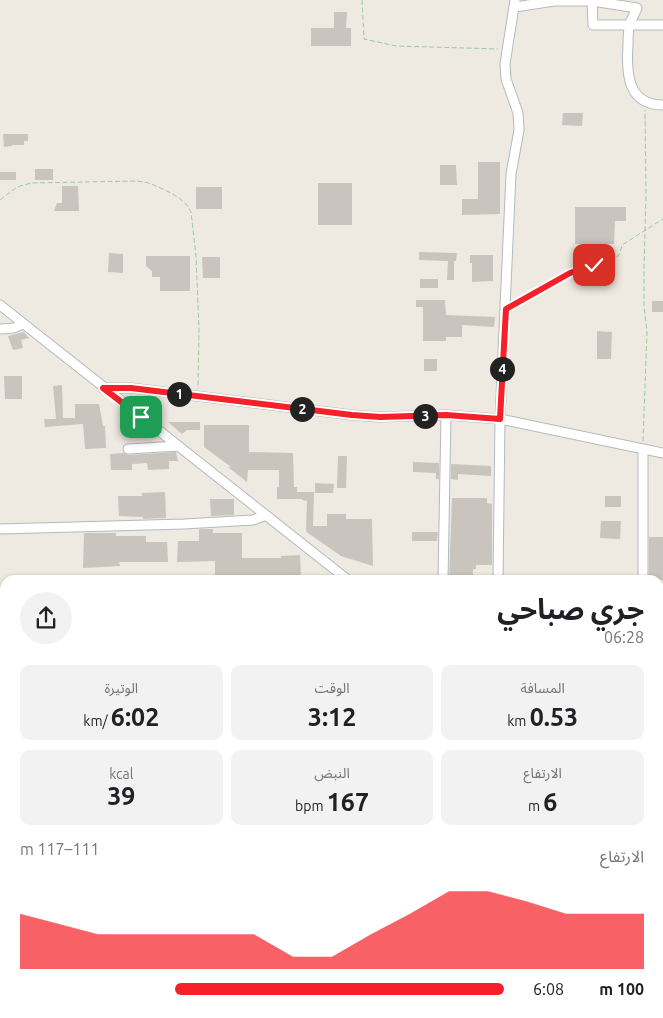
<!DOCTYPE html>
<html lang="ar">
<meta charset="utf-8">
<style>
body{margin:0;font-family:Ubuntu,"Noto Sans Arabic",sans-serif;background:#f2f2f2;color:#202124;direction:rtl;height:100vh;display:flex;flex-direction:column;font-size:19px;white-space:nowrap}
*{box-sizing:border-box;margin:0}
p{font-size:16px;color:#757577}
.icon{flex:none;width:28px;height:28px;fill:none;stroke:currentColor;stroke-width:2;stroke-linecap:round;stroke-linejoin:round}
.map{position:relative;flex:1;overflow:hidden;direction:ltr}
.side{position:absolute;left:0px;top:575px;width:664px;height:444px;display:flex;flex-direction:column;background:#fff;border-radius:15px 15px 0 0;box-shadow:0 1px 4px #0004;direction:rtl}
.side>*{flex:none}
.pin{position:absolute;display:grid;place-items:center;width:42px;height:42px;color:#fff;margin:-21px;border-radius:10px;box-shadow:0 2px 8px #0006}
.km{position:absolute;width:25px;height:25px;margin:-12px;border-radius:50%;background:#222;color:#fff;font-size:14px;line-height:25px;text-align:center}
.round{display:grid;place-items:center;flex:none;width:52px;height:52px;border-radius:26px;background:#f2f2f2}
.headline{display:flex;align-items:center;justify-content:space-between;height:85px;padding:0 20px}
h1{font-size:28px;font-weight:700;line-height:38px}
.metrics{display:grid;grid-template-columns:repeat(3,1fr);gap:8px;height:85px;padding:5px 20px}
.metrics div{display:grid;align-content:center;border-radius:10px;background:#f2f2f2;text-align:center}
.metrics b{font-size:25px;font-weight:700}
.metrics small{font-size:14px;font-weight:400}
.metrics p{font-size:14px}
.chart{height:140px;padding:10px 20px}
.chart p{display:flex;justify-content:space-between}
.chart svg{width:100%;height:90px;margin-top:5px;fill:#f62028;opacity:.7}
ul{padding:0 20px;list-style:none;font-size:16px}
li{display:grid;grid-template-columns:80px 60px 1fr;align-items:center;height:38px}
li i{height:12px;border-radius:6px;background:#f62028}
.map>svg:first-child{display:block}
.building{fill:#c9c5be}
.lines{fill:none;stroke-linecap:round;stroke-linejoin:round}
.minor-casing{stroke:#b4b9bd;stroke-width:11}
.path{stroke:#96cc9f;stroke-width:1;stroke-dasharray:5 2.5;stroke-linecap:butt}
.minor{stroke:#fff;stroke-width:9}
.route-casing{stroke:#fff;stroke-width:10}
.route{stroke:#f62028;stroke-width:6}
</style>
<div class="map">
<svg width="663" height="1018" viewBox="0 0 663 1018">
<rect width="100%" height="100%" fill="#eeeae1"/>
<path class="building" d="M334 12H347L346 28H351V46H311V28H334Z
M563 113H583L582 126 562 125Z
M3 134H28V141H24V145H12V146L4 147Z
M478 162H500V214L462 215V199H478Z
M440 165H456L457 185H440Z
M35 169H53V180H35Z
M0 172H16V180H0Z
M318 183H352V225H318Z
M62 186H78L79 211H54L57 203H62Z
M196 187H222V209H196Z
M575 207H626V221H615L614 244H575Z
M419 252 457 253 456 261H454V280H447L448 261 419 260Z
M109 253 123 254V273L108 272Z
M470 255H493V281L472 282V263H470Z
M146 256H190V291H160V277H152V271L146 266Z
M202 257H220V278H203Z
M420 279H438V288H420Z
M416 300H445L446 315 495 317 494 327 462 325V337H446V341H423V307H416Z
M652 301H663V312H652Z
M597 331 612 332 611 359H597Z
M24 332 29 338 21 340 23 348 13 350 8 336Z
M424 359H437V371H424Z
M4 376H22V399H5Z
M62 385 63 418H75V404H99L103 426H105L106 448 85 449 83 424 45 427 44 419H56L53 386Z
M168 422H200V430H187L182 434Z
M204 425H249V452L293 453 294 487H297V492H314L313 526H327V514H346V519H372L373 566 341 556 308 533 306 531 307 501 302 500V499H277V487H279V470H248L247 482 228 467H231L204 447Z
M124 453 128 455 176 452 178 461H169V469L148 470 147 463 132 464V470H111L110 454Z
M338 456H347L346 488H337Z
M413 462 439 463V479H436V473L413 472Z
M451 464 491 466V476L458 474V480L451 479Z
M315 483 334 484 333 493H315Z
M165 492 166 518 143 519V517L119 516 118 496H142V493Z
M605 496H621V507H605Z
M452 498H487V503L492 504V565H476V569H473V579L449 580Z
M210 499H234V515L211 516Z
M601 521H621L620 539 600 538Z
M199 529H213V533H242V558H281V556L300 555 301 580H215V561L177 562 178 541H199Z
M412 532H438L437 541H412Z
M84 533H116V536H146V542H167L168 562H119L120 566 83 568Z
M649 537H663V580H649Z"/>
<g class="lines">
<defs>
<path id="minor" d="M592 0 593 25H663
M515 7 554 1H592L637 8C635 13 632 18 630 23 628 30 628 39 628 46 626 74 628 105 663 105
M0 305 348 580
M0 329 14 328 23 324
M103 388H131L352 415 379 417 446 415 500 419 663 453
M128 449 179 446
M643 449V580
M0 529 184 524 253 520 266 515
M443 580 446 415
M498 580 500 419 511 174 519 130 518 113 506 79 505 64 515 0
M659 632H663
M659 824 663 828"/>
</defs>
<use href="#minor" class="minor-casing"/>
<path class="path" d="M362 0 364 39 396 46 498 49
M0 200 17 187 31 183 137 181 149 183 163 189 178 197 187 205 191 212 196 256 199 329 198 388
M515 304 570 273 616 258 620 253 622 245 663 219
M643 441 647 331 644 307V269L646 195 645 110
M659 890H663
M416 1014V1018
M628 1014 635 1018
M607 1018V1014
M617 1018 663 1014"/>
<use href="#minor" class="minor"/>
</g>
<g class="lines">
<defs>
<path id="route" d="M141 417 103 388H131L352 415 380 417 446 415 500 419 506 309 570 273 594 265"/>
</defs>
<use href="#route" class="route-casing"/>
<use href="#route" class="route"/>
</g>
</svg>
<div class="pin" style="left:141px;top:417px;background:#1e9e55"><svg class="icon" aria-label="arrive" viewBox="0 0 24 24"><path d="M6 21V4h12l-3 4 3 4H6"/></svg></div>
<div class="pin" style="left:594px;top:265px;background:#d93025"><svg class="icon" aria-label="check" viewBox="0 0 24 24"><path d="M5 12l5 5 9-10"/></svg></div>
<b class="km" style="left:179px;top:394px">1</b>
<b class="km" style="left:302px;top:409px">2</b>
<b class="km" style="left:425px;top:416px">3</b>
<b class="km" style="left:502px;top:369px">4</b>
<section class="side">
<div class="headline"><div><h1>جري صباحي</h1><p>06:28</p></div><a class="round"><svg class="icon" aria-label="share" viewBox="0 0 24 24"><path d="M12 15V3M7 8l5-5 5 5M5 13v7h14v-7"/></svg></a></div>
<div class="metrics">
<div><p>المسافة</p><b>0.53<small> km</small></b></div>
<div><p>الوقت</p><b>3:12</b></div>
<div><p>الوتيرة</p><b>6:02<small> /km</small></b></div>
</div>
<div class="metrics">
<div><p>الارتفاع</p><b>6<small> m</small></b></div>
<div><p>النبض</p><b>167<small> bpm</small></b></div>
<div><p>kcal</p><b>39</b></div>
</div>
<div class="chart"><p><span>الارتفاع</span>111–117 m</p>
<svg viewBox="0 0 160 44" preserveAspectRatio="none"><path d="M0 44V17L10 22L20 27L30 27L40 27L50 27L60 27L70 38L80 38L90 27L100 17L110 6L120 6L130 11L140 17L150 17L160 17V44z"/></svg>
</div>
<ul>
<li><b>100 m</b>6:08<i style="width:68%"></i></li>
</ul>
</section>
</div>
